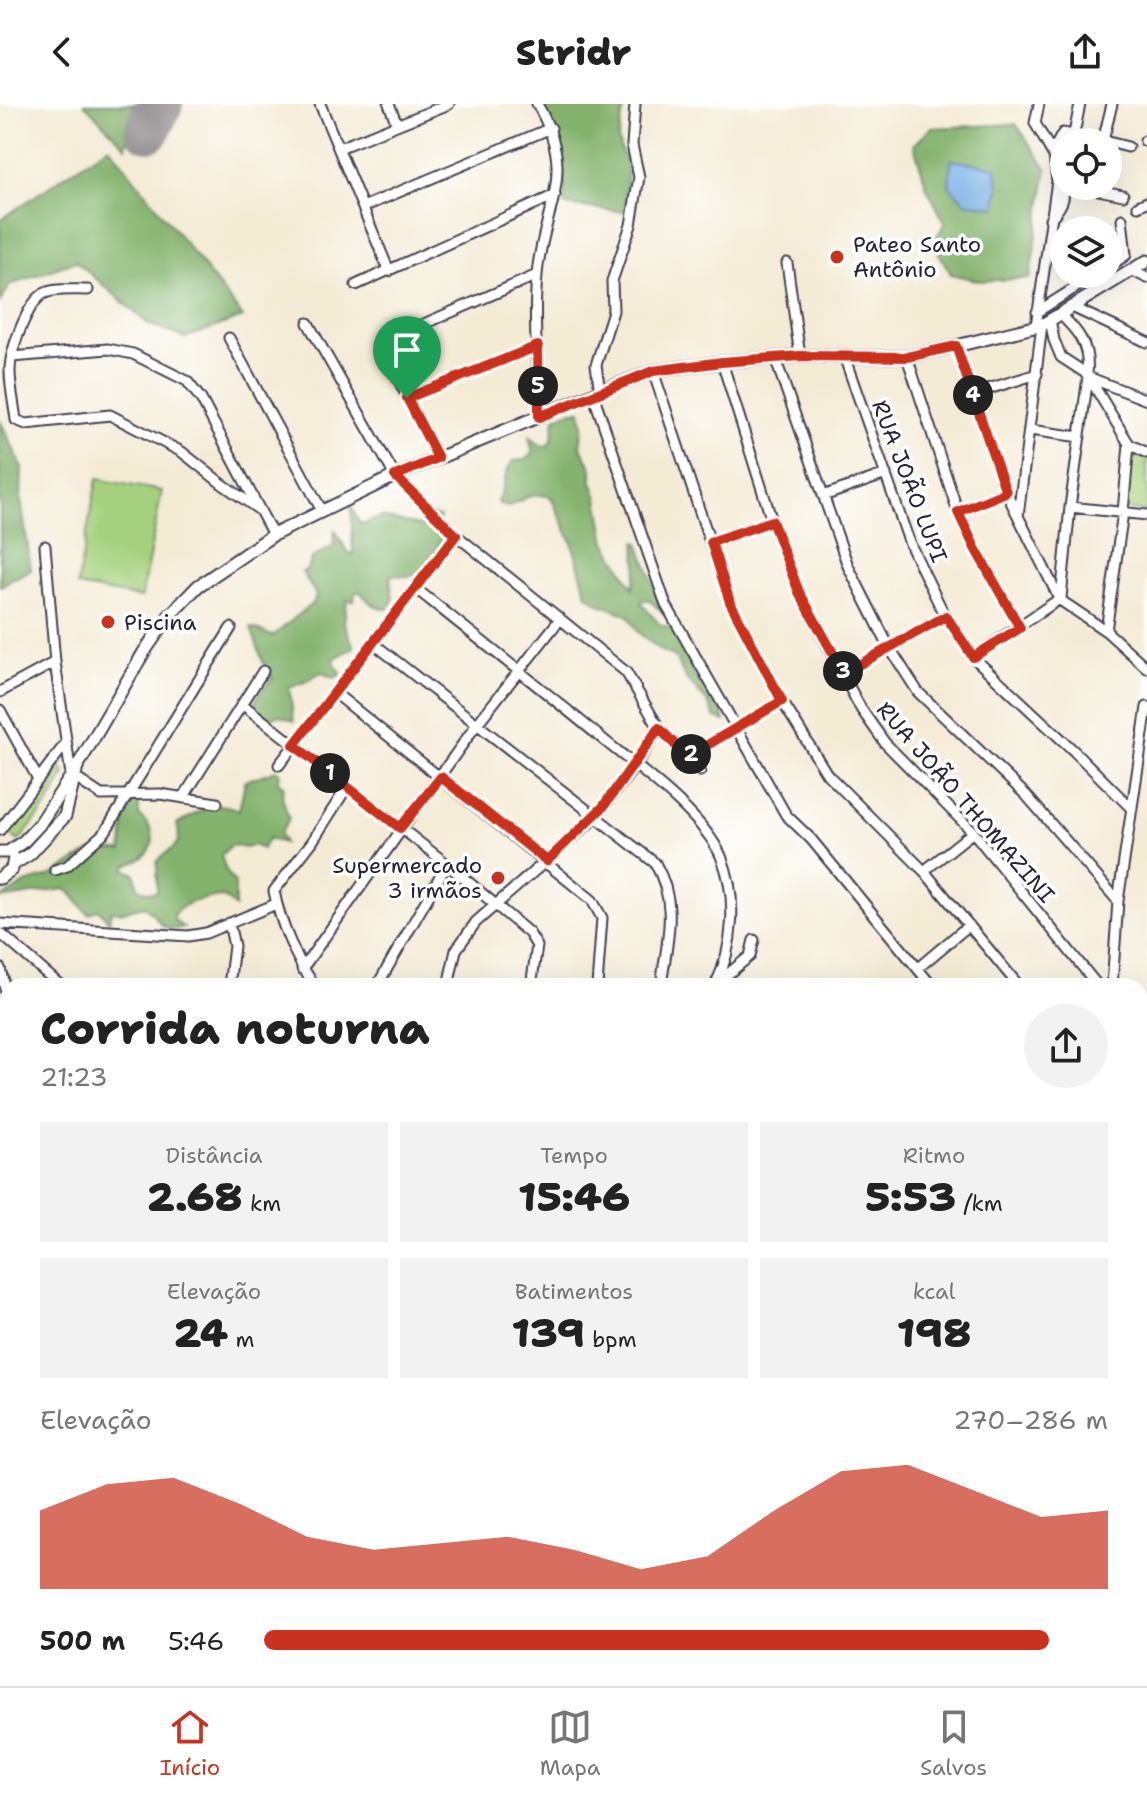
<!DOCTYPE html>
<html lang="pt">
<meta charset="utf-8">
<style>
body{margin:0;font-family:"Shantell Sans",sans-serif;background:#f2f2f2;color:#222;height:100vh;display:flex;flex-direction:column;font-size:30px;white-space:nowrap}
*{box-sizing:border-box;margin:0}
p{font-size:26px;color:#767676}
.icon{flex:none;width:44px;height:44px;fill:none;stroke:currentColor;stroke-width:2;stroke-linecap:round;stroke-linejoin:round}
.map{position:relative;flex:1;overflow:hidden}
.side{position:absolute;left:0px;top:874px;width:1148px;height:708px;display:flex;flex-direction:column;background:#fff;border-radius:24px 24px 0 0;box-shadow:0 8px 32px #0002}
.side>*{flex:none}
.tools{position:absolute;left:1050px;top:24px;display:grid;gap:16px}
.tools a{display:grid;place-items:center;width:72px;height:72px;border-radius:50%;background:#fff;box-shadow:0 8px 32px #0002;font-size:40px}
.pin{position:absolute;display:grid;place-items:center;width:68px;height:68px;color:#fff;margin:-82px -34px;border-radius:50% 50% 50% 0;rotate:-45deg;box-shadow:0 0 8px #0007}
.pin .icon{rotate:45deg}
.km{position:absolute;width:40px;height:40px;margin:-20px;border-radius:50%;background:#222;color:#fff;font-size:22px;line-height:40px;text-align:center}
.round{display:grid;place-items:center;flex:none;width:84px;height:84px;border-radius:42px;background:#f2f2f2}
.headline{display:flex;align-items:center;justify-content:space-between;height:136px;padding:0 40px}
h1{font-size:44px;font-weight:800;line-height:60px}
.figures{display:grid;grid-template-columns:repeat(3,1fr);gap:12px;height:136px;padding:8px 40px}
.figures div{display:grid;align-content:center;border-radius:0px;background:#f2f2f2;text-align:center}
.figures b{font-size:40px;font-weight:800}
.figures small{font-size:22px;font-weight:400}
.figures p{font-size:22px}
.chart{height:224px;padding:16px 40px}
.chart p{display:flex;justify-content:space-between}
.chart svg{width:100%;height:144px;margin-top:8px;fill:#c8321e;opacity:.7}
ul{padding:0 40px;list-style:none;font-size:26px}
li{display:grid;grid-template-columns:128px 96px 1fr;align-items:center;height:60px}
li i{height:20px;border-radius:10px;background:#c8321e}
header{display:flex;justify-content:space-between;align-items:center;height:104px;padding:0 40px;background:#fff;font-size:36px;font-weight:800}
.tab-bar{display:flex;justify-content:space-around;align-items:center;height:112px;border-top:2px solid #e0e0e0;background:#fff;font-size:22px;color:#767676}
.tab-bar a{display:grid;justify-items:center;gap:4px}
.tab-bar .current{color:#c8321e}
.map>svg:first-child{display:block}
.green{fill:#a5d17e;stroke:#647a5c;stroke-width:2}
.forest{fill:#84b36d;stroke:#536a54;stroke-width:2}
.water{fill:#75ade5;stroke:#4c6890;stroke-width:2}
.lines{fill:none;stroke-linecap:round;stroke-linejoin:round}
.runway{stroke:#8b8688;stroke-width:46}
.minor-casing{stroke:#424052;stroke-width:13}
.major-casing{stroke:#424052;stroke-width:15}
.minor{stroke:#fff;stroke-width:9}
.major{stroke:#fff;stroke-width:11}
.route-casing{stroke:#fff;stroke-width:16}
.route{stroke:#c8321e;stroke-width:10}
.poi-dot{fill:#c8321e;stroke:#fff;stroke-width:3}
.labels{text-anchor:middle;stroke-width:7;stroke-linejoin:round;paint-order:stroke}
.poi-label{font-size:22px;fill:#22223b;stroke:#fff;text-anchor:start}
.street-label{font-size:22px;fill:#22223b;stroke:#fff}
</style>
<header><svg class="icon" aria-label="back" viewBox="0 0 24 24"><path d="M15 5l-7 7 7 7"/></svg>Stridr<svg class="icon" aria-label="share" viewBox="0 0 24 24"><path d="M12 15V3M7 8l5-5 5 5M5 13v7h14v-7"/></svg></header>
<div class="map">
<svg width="1147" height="1582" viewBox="0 0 1147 1582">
<rect width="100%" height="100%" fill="#fff"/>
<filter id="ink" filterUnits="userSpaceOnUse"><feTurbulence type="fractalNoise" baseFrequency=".0125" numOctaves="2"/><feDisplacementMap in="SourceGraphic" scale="16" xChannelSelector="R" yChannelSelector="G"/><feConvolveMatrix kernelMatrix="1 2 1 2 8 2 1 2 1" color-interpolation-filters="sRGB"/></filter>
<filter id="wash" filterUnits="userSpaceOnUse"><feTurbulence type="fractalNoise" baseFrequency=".006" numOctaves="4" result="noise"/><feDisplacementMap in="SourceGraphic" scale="32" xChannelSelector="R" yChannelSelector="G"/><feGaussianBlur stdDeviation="1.8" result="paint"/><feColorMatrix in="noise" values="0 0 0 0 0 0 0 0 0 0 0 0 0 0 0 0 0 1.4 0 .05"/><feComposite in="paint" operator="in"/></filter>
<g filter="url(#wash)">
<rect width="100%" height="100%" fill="#f4ebd5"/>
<path class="green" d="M1132 347 1147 354V408L1126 405Z
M97 375 162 387 141 494 77 482Z
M59 659 65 671 47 702 19 737 6 728Z"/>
<path class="forest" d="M85 0H134L126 43 84 0Z
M541 0H621L624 3 618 36 628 66 624 108 564 101C569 69 553 30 541 0Z
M1016 20 1047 65 1030 174 981 177 951 170 933 139 945 119 927 84 914 41 931 24Z
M109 42 243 213 185 234 148 220 76 157 10 181 0 198V116Z
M581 306 583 322 580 341 592 365V378L598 394 606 438 633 484 637 464 636 437 639 439 656 487 668 510 662 508 649 496H643L641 499 660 521 673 525 680 531 696 557 693 571 719 600 725 617 715 614 708 598 687 576 674 552 661 547 638 528 628 511 600 500 587 491 572 438 551 393C535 387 522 395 508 403L499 400 498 395C506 383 503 369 513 357L525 356 533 350 529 332 540 341 547 342 552 336 555 314 567 308Z
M0 316 22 363 21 395 31 466 0 482Z
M351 401 358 417 363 420 382 413 424 423 431 411 440 413C437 422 441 424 441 432 442 445 423 471 410 472 403 473 397 470 390 472L393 496 388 505C375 506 367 495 359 487L355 489 354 497 347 496 344 519 354 543 334 555 335 562 341 568V571L333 574 321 568 305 578 289 583 294 617 279 611 263 616C248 594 258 590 273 574L263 558 251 524C260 524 264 531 273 532L314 498 316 491 302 468 308 465 312 454 333 442 335 426 348 449 353 450Z
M276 666 280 669 278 678 284 683 282 692 289 715 280 729 284 739 269 734 262 745 254 741 246 744 231 741 221 751C223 760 228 772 235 779V803L224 793C206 794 187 796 174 810V816L184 824C155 828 163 815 144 802L120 808 111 807 109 817 98 805 88 810 70 788 64 785 0 795 25 779 50 772 93 746 122 747 126 704 129 698 135 696 139 699V711C162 731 155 752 127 761L125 765 135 770 138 784 148 788H157V758C169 742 184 747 177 720 201 709 209 694 239 706L245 677Z
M0 1232 8 1239 5 1262 8 1267V1362L0 1370Z"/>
<path class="water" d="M951 56 996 63 999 82 996 103 965 98 949 82Z"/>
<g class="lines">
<path class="runway" d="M148 25 160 0"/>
</g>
</g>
<g filter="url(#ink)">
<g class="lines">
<defs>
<path id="minor" d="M320 0 389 167
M389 0 397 20
M537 0C579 72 543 101 537 171 533 216 538 267 539 313
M1039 0 1035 19 1055 54
M1074 30 1080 0
M1103 37 1112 0
M1145 37 1147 36
M1108 38 1128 43
M339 44 449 0
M1052 48 1063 29 1108 38
M1093 82 1098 86 1123 91
M1138 102 1147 98
M363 103 551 24
M1050 115C1067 97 1065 92 1060 68
M787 159 800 252
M1108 163 1126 151 1122 115
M1133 167 1147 174
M356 181 555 91
M88 186C75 186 56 184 45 189 27 198 10 247 10 267 10 283 14 300 16 316L26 320 110 311 182 348 221 379 258 405
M1072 203 1147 238
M1037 208 1097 170
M1060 210C1079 228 1090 242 1087 270
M1050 216 1054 236 1061 253 1087 270 1129 340
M308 219 395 372 456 431 626 568 659 624 700 667
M1036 222 1057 77 1054 51
M229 234 322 407
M956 242 1006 388 1060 496 1106 527 1147 564
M844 252 910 440 941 504 973 553 1074 647 1132 705
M12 253 108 245 133 250 187 277 201 295 273 431
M907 253 958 408 975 444 1020 524
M775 254 848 462 889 543 918 588 1026 691 1118 797
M722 258 772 417 799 488 861 605 885 639 973 728 1098 882
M653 267 730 498 782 597 827 670 924 767 1019 882
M600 287 596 261 613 207 612 177 631 121 639 73 632 41 635 0
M593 290 666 501 786 711 811 735 932 882
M972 290 1037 270
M407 294 538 242
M1030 326 1080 333
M1129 340 1147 349
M438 354 380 239 537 171
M823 392 886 370
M1070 403 1147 411
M958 408 1006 388
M1018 412 1042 221
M711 438 772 417
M45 442 55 558 71 671 101 691 160 690 217 699
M415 484C479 535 542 585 605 637 641 666 702 710 721 752 738 793 734 843 715 882
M1106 527 1123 408 1129 340
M373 539 655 759C679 801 667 836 661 882
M973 553 1061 494 1070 403 1088 273 1147 296
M844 569 946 512
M0 588 55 558
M335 589 592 796 602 814 597 882
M242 600 447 760 529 829 537 842 531 882
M0 606 38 675
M687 653 782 597
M279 661 456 431
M183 694 263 567
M0 726 66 639
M55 766 67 762 105 728 231 524
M924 767 973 728
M0 820 188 832 206 829 276 800
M0 829 61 882
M0 864 8 898
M918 864 969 821
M302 865 477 620 560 515
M717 879 750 852 754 836
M229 882 234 842 229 819
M315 882C296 856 280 819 274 787L312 738 347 683
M377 882 447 760
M448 882 456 846 476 818 595 714 635 662 659 624
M1112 882 1118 797 1147 603
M1140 957 1147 958
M0 1089 8 1067
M0 1099 8 1104
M0 1429 8 1430
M698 1574 701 1582
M770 1574 772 1582
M54 1582 57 1574
M389 1582 390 1574
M432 1582V1574
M562 1582V1574
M632 1582 633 1574
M658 1582 681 1574
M1059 1582 1065 1574"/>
<path id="major" d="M0 748H8L24 737 39 721 77 663 144 548 169 512 198 482 273 431 395 372 593 290 653 267 722 258 800 252 907 253 956 242 1042 221 1147 157
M14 760 30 750 65 712 76 667
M0 774 12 765 14 754
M1140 975V965
M0 1147 8 1151
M0 1163 8 1167
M1140 1346 1147 1318
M1140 1574 1147 1543
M495 1579H504
M1020 1582 1027 1574
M1127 1582 1133 1574"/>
</defs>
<use href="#minor" class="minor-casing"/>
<use href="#major" class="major-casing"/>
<use href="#minor" class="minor"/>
<use href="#major" class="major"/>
</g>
</g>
<g class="lines" filter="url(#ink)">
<defs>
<path id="route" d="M538 242 539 313 653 267 722 258 800 252 907 253 956 242 1006 388 958 408 975 444 1020 524 973 553 946 512 844 569 799 488 772 417 711 438 730 498 782 597 687 653 659 624 603 703 547 757 441 673 400 724 294 641 456 431 395 372 438 354 407 294Z"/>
</defs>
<use href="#route" class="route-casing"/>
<use href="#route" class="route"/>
</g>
<g class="poi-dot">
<circle cx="837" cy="153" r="8"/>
<circle cx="108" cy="518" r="8"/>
<circle cx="498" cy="774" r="8"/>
</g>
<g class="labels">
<g class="poi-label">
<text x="853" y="148">Pateo Santo<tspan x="853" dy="25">Antônio</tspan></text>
<text x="124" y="526">Piscina</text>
<text x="482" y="769" text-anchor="end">Supermercado<tspan x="482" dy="25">3 irmãos</tspan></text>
</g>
<g class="street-label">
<text transform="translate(910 377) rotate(69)" y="8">RUA JOÃO LUPI</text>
<text transform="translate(966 698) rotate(49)" y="8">RUA JOÃO THOMAZINI</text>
</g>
</g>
</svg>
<div class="tools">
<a><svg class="icon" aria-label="locate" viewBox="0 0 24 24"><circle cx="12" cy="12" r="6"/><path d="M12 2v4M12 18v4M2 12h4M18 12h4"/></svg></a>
<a><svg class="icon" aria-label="layers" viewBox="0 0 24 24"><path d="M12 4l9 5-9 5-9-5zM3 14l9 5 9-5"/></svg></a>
</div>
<div class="pin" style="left:407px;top:294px;background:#1e9e55"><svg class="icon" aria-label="arrive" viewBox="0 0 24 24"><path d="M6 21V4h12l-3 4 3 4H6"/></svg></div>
<b class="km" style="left:330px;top:669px">1</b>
<b class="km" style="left:691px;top:650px">2</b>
<b class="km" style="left:843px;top:567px">3</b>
<b class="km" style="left:973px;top:291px">4</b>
<b class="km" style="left:538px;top:282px">5</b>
<section class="side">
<div class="headline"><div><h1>Corrida noturna</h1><p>21:23</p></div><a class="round"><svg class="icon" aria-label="share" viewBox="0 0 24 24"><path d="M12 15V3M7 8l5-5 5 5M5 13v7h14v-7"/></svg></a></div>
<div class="figures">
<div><p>Distância</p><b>2.68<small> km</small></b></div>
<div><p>Tempo</p><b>15:46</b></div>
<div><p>Ritmo</p><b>5:53<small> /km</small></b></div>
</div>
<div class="figures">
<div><p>Elevação</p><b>24<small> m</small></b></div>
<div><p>Batimentos</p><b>139<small> bpm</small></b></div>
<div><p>kcal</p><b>198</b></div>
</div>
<div class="chart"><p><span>Elevação</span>270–286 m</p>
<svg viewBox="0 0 160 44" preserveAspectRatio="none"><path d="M0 44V20L10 12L20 10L30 18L40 28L50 32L60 30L70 28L80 32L90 38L100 34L110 20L120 8L130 6L140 14L150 22L160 20V44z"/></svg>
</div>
<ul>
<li><b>500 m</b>5:46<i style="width:93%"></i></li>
</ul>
</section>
</div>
<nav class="tab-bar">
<a class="current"><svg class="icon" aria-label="home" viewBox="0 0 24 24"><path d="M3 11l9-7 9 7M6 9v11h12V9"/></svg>Início</a>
<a><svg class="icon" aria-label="map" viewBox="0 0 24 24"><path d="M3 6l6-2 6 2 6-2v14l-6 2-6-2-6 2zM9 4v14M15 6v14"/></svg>Mapa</a>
<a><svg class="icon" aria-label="saved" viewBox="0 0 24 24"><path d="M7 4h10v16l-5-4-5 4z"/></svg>Salvos</a>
</nav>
